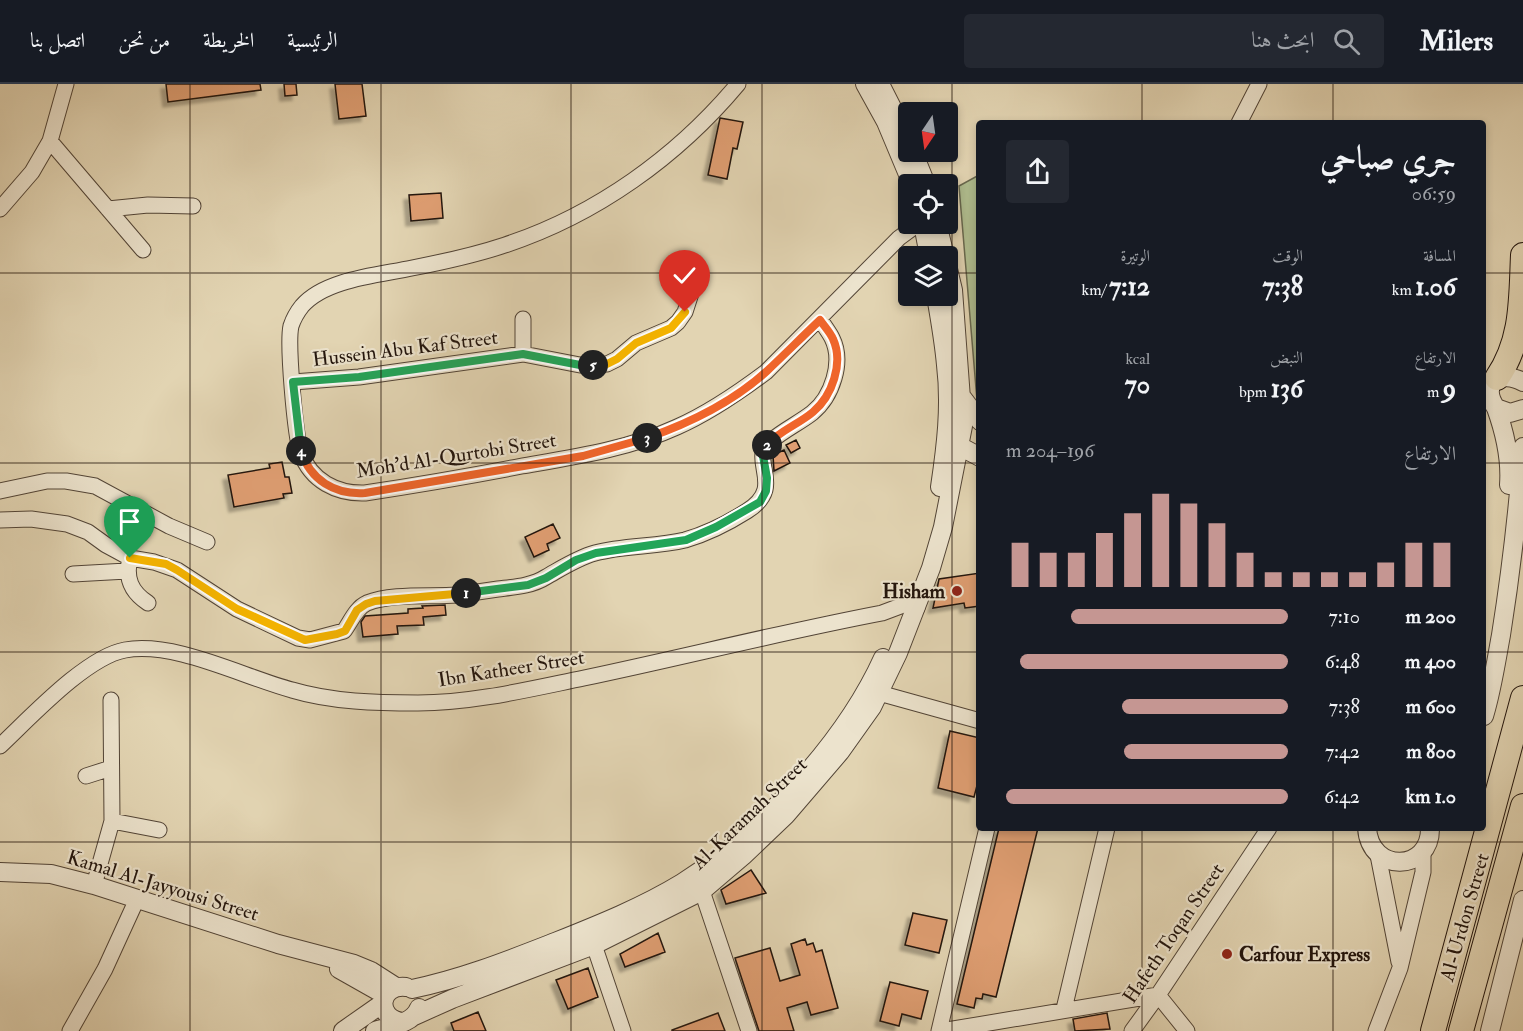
<!DOCTYPE html>
<html lang="ar">
<meta charset="utf-8">
<style>
body{margin:0;font-family:"IM FELL Double Pica",Amiri,serif;background:#242831;color:#f1f3f6;direction:rtl;height:100vh;display:flex;flex-direction:column;font-size:22px;white-space:nowrap}
*{box-sizing:border-box;margin:0}
p{font-size:20px;color:#9ea1a6}
.icon{flex:none;width:33px;height:33px;fill:none;stroke:currentColor;stroke-width:2;stroke-linecap:round;stroke-linejoin:round}
.map{position:relative;flex:1;overflow:hidden;direction:ltr}
.side{position:absolute;left:976px;top:36px;width:510px;height:711px;display:flex;flex-direction:column;background:#171b24;border-radius:6px;box-shadow:0 3px 9px #0003;direction:rtl}
.side>*{flex:none}
.needle{width:39px;rotate:193deg}
.buttons{position:absolute;left:898px;top:18px;display:grid;gap:12px}
.buttons a{display:grid;place-items:center;width:60px;height:60px;border-radius:6px;background:#171b24;box-shadow:0 3px 9px #0003;font-size:30px}
.pin{position:absolute;display:grid;place-items:center;width:51px;height:51px;color:#fff;margin:-62px -26px;border-radius:50% 50% 50% 0;rotate:-45deg;box-shadow:0 0 6px #0007}
.pin .icon{rotate:45deg}
.km{position:absolute;width:30px;height:30px;margin:-15px;border-radius:50%;background:#222;color:#fff;font-size:16px;line-height:30px;text-align:center}
.round{display:grid;place-items:center;flex:none;width:63px;height:63px;border-radius:6px;background:#242831}
.overview{display:flex;align-items:center;justify-content:space-between;height:102px;padding:0 30px}
h1{font-size:33px;font-weight:700;line-height:45px}
.metrics{display:grid;grid-template-columns:repeat(3,1fr);gap:9px;height:102px;padding:6px 30px}
.metrics div{display:grid;align-content:center}
.metrics b{font-size:26px;font-weight:700}
.metrics small{font-size:16px;font-weight:400}
.metrics p{font-size:16px}
.chart{height:168px;padding:12px 30px}
.chart p{display:flex;justify-content:space-between}
.chart svg{width:100%;height:108px;margin-top:6px;stroke:#c59692;stroke-width:6}
ul{padding:0 30px;list-style:none;font-size:20px}
li{display:grid;grid-template-columns:96px 72px 1fr;align-items:center;height:45px}
li i{height:15px;border-radius:8px;background:#c59692}
header{display:flex;align-items:center;gap:36px;box-sizing:border-box;height:84px;padding:0 30px;background:#171b24;border-bottom:2px solid #363941}
header strong{font-size:28px}
nav{display:flex;gap:33px;margin-inline-start:auto;font-size:21px}
.search{width:420px;height:54px;background:#242831;display:flex;align-items:center;gap:15px;box-sizing:border-box;padding:0 21px;border-radius:6px;color:#9ea1a6;font-size:22px}
.map>svg:first-child{display:block}
.green{fill:#afbd8f;stroke:#68684e;stroke-width:1.5}
.building{fill:#df9e72;stroke:#22140c;stroke-width:1.5;filter:url(#shadow)}
.lines{fill:none;stroke-linecap:round;stroke-linejoin:round}
.minor-casing{stroke:#524436;stroke-width:17}
.tertiary-casing{stroke:#524436;stroke-width:20}
.trunk-casing{stroke:#22140c;stroke-width:26}
.minor{stroke:#ece3cd;stroke-width:15}
.tertiary{stroke:#ece3cd;stroke-width:18}
.trunk{stroke:#e2d4b2;stroke-width:24}
.split-1-casing{stroke:#fff;stroke-width:12}
.split-2-casing{stroke:#fff;stroke-width:12}
.split-3-casing{stroke:#fff;stroke-width:12}
.split-4-casing{stroke:#fff;stroke-width:12}
.split-5-casing{stroke:#fff;stroke-width:12}
.split-6-casing{stroke:#fff;stroke-width:12}
.split-1{stroke:#f5b400;stroke-width:8}
.split-2{stroke:#22a559;stroke-width:8}
.split-3{stroke:#f0652b;stroke-width:8}
.split-4{stroke:#f0652b;stroke-width:8}
.split-5{stroke:#22a559;stroke-width:8}
.split-6{stroke:#f5b400;stroke-width:8}
.grid{fill:none;stroke:#22140c;stroke-width:1.5;stroke-opacity:0.55}
.poi-dot{fill:#8f2418;stroke:#ece3cd;stroke-width:2}
.labels{text-anchor:middle;stroke-width:4.5;stroke-linejoin:round;paint-order:stroke}
.street-label{font-size:20px;fill:#22140c;stroke:#ece3cd}
.poi-label{font-size:20px;font-weight:bold;fill:#22140c;stroke:#ece3cd;text-anchor:end}
</style>
<header>
<strong>Milers</strong>
<div class="search"><svg class="icon" aria-label="search" viewBox="0 0 24 24"><circle cx="10" cy="10" r="6"/><path d="M15 15l6 6"/></svg>ابحث هنا</div>
<nav><a>الرئيسية</a><a>الخريطة</a><a>من نحن</a><a>اتصل بنا</a></nav>
</header>
<div class="map">
<svg width="1523" height="947" viewBox="0 0 1523 947">
<defs>
<filter id="shadow"><feDropShadow dx="-5" dy="5" stdDeviation="1.5" flood-color="#0004"/></filter>
</defs>
<rect width="100%" height="100%" fill="#e2d4b2"/>
<filter id="stains"><feTurbulence type="fractalNoise" baseFrequency=".00333" numOctaves="4"/><feColorMatrix values="0 0 0 0 .2 0 0 0 0 .09 0 0 0 0 .02 0 0 0 .5 -.17"/></filter>
<radialGradient id="worn" r=".72"><stop offset=".6" stop-color="#630" stop-opacity="0"/><stop offset="1" stop-color="#630" stop-opacity=".3"/></radialGradient>
<path class="green" d="M979 91V318L977 316 959 102Z"/>
<path class="building" d="M166 0H260L261 6 168 18Z
M284 0H296L297 11 285 12Z
M335 0H362L366 32 339 35Z
M720 34 743 38 737 65 733 64 727 95 708 91Z
M441 109 443 134 411 137 409 111Z
M796 356 800 364 791 369 786 361Z
M784 366 790 379 774 387 773 371Z
M282 378 285 393H289L292 409 283 410 284 414 234 423 228 391 270 384 269 380Z
M553 440 560 454 547 460 549 466 534 473 525 453Z
M980 489V522L965 524 964 519 933 524 939 495Z
M445 521 446 531 423 533 424 541 397 542 398 550 363 553 361 538 365 532 408 529V525L423 524 422 522Z
M950 647 980 654V690L974 713 938 704Z
M999 744H1038L996 913 983 910 982 915 976 914 974 924 957 920Z
M751 786 766 809 726 820 721 806Z
M913 829 947 836 939 869 905 861Z
M658 849 665 868 625 883 620 870Z
M805 855 807 861 813 859 816 868 822 866 838 924 811 931 807 918 787 924 794 947H759L735 874 770 864 780 897 800 891 791 860Z
M588 884 598 913 568 925 556 896Z
M890 898 928 907 921 935 902 930 899 942 880 937Z
M478 928 486 947H454L451 939Z
M718 929 725 947H672V946Z
M1107 929 1110 945 1075 947 1073 935Z"/>
<g class="lines">
<defs>
<path id="minor" d="M738 0C677 73 596 131 505 161 475 171 443 178 412 184 379 191 325 195 302 222 298 227 293 236 291 242 287 259 295 351 301 369 311 397 337 410 365 409 417 401 470 392 522 382 574 373 629 365 677 343 709 329 738 309 766 288L899 154 918 140
M1239 39 1259 0
M50 57 143 166
M0 125 32 88 50 57 66 0
M108 125 148 121 193 122
M523 235V270
M293 298 359 293 523 270 580 281 607 280 617 275 636 259 671 244 678 238 685 228 695 197
M0 407 47 397H66L95 402 169 442 207 458
M0 436 31 435 67 440 88 448 106 461 130 474C125 494 131 508 148 519
M130 474 154 478 177 486 237 525 298 554 310 556 344 547C351 537 356 524 367 519 392 509 430 513 457 511 471 509 485 507 498 505 514 503 532 502 546 493 562 484 577 474 595 469 624 461 656 463 685 456 706 450 728 439 747 427 787 402 747 376 771 357 784 346 799 339 812 329 832 313 844 278 832 254 829 248 824 242 820 235
M73 490 127 487
M879 609 980 637
M0 662C30 634 86 573 125 566 175 557 243 593 292 606 332 618 377 619 418 619 473 619 530 605 584 594 684 573 782 548 882 529L906 520 917 524
M86 692 111 684
M112 737 159 746
M1378 771 1399 878
M94 801 112 737 111 616
M702 807 749 947
M594 861 623 947
M1158 911 1187 947
M1064 925 1107 744
M70 947 105 885 137 815
M939 947 987 744
M941 947 1158 911
M1132 947 1158 911 1269 744
M1376 947 1400 884 1423 788V766"/>
<path id="tertiary" d="M865 0 886 38 912 100
M880 0 909 57
M913 68 926 100
M923 140 929 172
M937 140 945 172
M936 212C940 235 944 258 946 281 951 322 946 363 940 403
M1523 298C1500 285 1479 300 1496 324L1510 329 1523 325
M961 312 980 337
M1496 324C1505 349 1511 374 1509 401
M950 357 980 373
M1484 632C1492 606 1496 578 1501 551 1511 488 1518 426 1523 363
M1367 744C1370 790 1431 788 1430 744
M0 788 51 790 94 801 278 860 354 880 371 887 396 903
M339 885 385 911
M412 905C460 895 504 878 550 860 595 842 641 824 682 799 760 750 845 658 883 574
M414 932 452 915 594 861 702 807 743 772 786 731 840 668 872 623 898 569 931 484 943 443 963 342 953 206 948 185
M403 938C375 935 378 900 406 903
M343 947 383 919
M375 947C390 942 413 940 419 924
M1490 947 1523 816"/>
<path id="trunk" d="M1497 294C1523 256 1521 215 1523 171
M1433 947 1523 614
M1461 947 1523 722"/>
</defs>
<use href="#minor" class="minor-casing"/>
<use href="#tertiary" class="tertiary-casing"/>
<use href="#trunk" class="trunk-casing"/>
<use href="#minor" class="minor"/>
<use href="#tertiary" class="tertiary"/>
<use href="#trunk" class="trunk"/>
</g>
<g class="lines">
<defs>
<path id="split-1" d="M130 474 166 480 177 486 237 525 305 556 337 550 345 547 357 526 366 520 375 517 466 509"/>
<path id="split-2" d="M466 509 528 501 546 494 576 476 596 469 686 456 716 443 760 418 766 407 767 394 763 372 767 361"/>
<path id="split-3" d="M647 354C690 339 733 318 767 287 785 270 802 253 820 236 824 242 830 248 833 255 844 279 832 312 813 328 799 340 779 347 767 361"/>
<path id="split-4" d="M301 367C310 396 335 411 365 409L583 372 647 354"/>
<path id="split-5" d="M301 367 293 298 359 293 523 270 580 281H593"/>
<path id="split-6" d="M593 281 607 280 617 275 636 259 671 244 685 228"/>
</defs>
<use href="#split-1" class="split-1-casing"/>
<use href="#split-2" class="split-2-casing"/>
<use href="#split-3" class="split-3-casing"/>
<use href="#split-4" class="split-4-casing"/>
<use href="#split-5" class="split-5-casing"/>
<use href="#split-6" class="split-6-casing"/>
<use href="#split-1" class="split-1"/>
<use href="#split-2" class="split-2"/>
<use href="#split-3" class="split-3"/>
<use href="#split-4" class="split-4"/>
<use href="#split-5" class="split-5"/>
<use href="#split-6" class="split-6"/>
</g>
<path class="grid" d="M190 0V947M381 0V947M571 0V947M762 0V947M952 0V947M1142 0V39M1333 0V39M0 189H909M948 189H980M1484 189H1523M0 379H980M1484 379H1523M0 568H980M1484 568H1523M1142 744V947M1333 744V947M0 758H1523"/>
<g class="poi-dot">
<circle cx="957" cy="507" r="6"/>
<circle cx="1227" cy="870" r="6"/>
</g>
<g class="labels">
<g class="street-label">
<text transform="translate(405 264) rotate(-7)" y="7">Hussein Abu Kaf Street</text>
<text transform="translate(456 371) rotate(-9)" y="7">Moh'd Al-Qurtobi Street</text>
<text transform="translate(511 584) rotate(-9)" y="7">Ibn Katheer Street</text>
<text transform="translate(749 729) rotate(-44)" y="7">Al-Karamah Street</text>
<text transform="translate(163 801) rotate(17)" y="7">Kamal Al-Jayyousi Street</text>
<text transform="translate(1464 833) rotate(-74)" y="7">Al-Urdon Street</text>
<text transform="translate(1173 849) rotate(-56)" y="7">Hafeth Toqan Street</text>
</g>
<g class="poi-label">
<text x="945" y="514">Hisham</text>
<text x="1239" y="877" text-anchor="start">Carfour Express</text>
</g>
</g>
<rect width="100%" height="100%" filter="url(#stains)"/>
<rect width="100%" height="100%" fill="url(#worn)"/>
</svg>
<div class="buttons">
<a><svg class="needle" viewBox="-14 -14 28 28"><path d="M0-13l5 13h-10z" fill="#e53935"/><path d="M0 13l5-13h-10z" fill="#9ea1a6"/></svg></a>
<a><svg class="icon" aria-label="locate" viewBox="0 0 24 24"><circle cx="12" cy="12" r="6"/><path d="M12 2v4M12 18v4M2 12h4M18 12h4"/></svg></a>
<a><svg class="icon" aria-label="layers" viewBox="0 0 24 24"><path d="M12 4l9 5-9 5-9-5zM3 14l9 5 9-5"/></svg></a>
</div>
<div class="pin" style="left:130px;top:474px;background:#1e9e55"><svg class="icon" aria-label="arrive" viewBox="0 0 24 24"><path d="M6 21V4h12l-3 4 3 4H6"/></svg></div>
<div class="pin" style="left:685px;top:228px;background:#d93025"><svg class="icon" aria-label="check" viewBox="0 0 24 24"><path d="M5 12l5 5 9-10"/></svg></div>
<b class="km" style="left:466px;top:509px">1</b>
<b class="km" style="left:767px;top:361px">2</b>
<b class="km" style="left:647px;top:354px">3</b>
<b class="km" style="left:301px;top:367px">4</b>
<b class="km" style="left:593px;top:281px">5</b>
<section class="side">
<div class="overview"><div><h1>جري صباحي</h1><p>06:59</p></div><a class="round"><svg class="icon" aria-label="share" viewBox="0 0 24 24"><path d="M12 15V3M7 8l5-5 5 5M5 13v7h14v-7"/></svg></a></div>
<div class="metrics">
<div><p>المسافة</p><b>1.06<small> km</small></b></div>
<div><p>الوقت</p><b>7:38</b></div>
<div><p>الوتيرة</p><b>7:12<small> /km</small></b></div>
</div>
<div class="metrics">
<div><p>الارتفاع</p><b>9<small> m</small></b></div>
<div><p>النبض</p><b>136<small> bpm</small></b></div>
<div><p>kcal</p><b>70</b></div>
</div>
<div class="chart"><p><span>الارتفاع</span>196–204 m</p>
<svg viewBox="0 0 160 44" preserveAspectRatio="none"><path d="M5 44V26M15 44V30M25 44V30M35 44V22M45 44V14M55 44V6M65 44V10M75 44V18M85 44V30M95 44V38M105 44V38M115 44V38M125 44V38M135 44V34M145 44V26M155 44V26"/></svg>
</div>
<ul>
<li><b>200 m</b>7:10<i style="width:77%"></i></li>
<li><b>400 m</b>6:48<i style="width:95%"></i></li>
<li><b>600 m</b>7:38<i style="width:59%"></i></li>
<li><b>800 m</b>7:42<i style="width:58%"></i></li>
<li><b>1.0 km</b>6:42<i style="width:100%"></i></li>
</ul>
</section>
</div>
